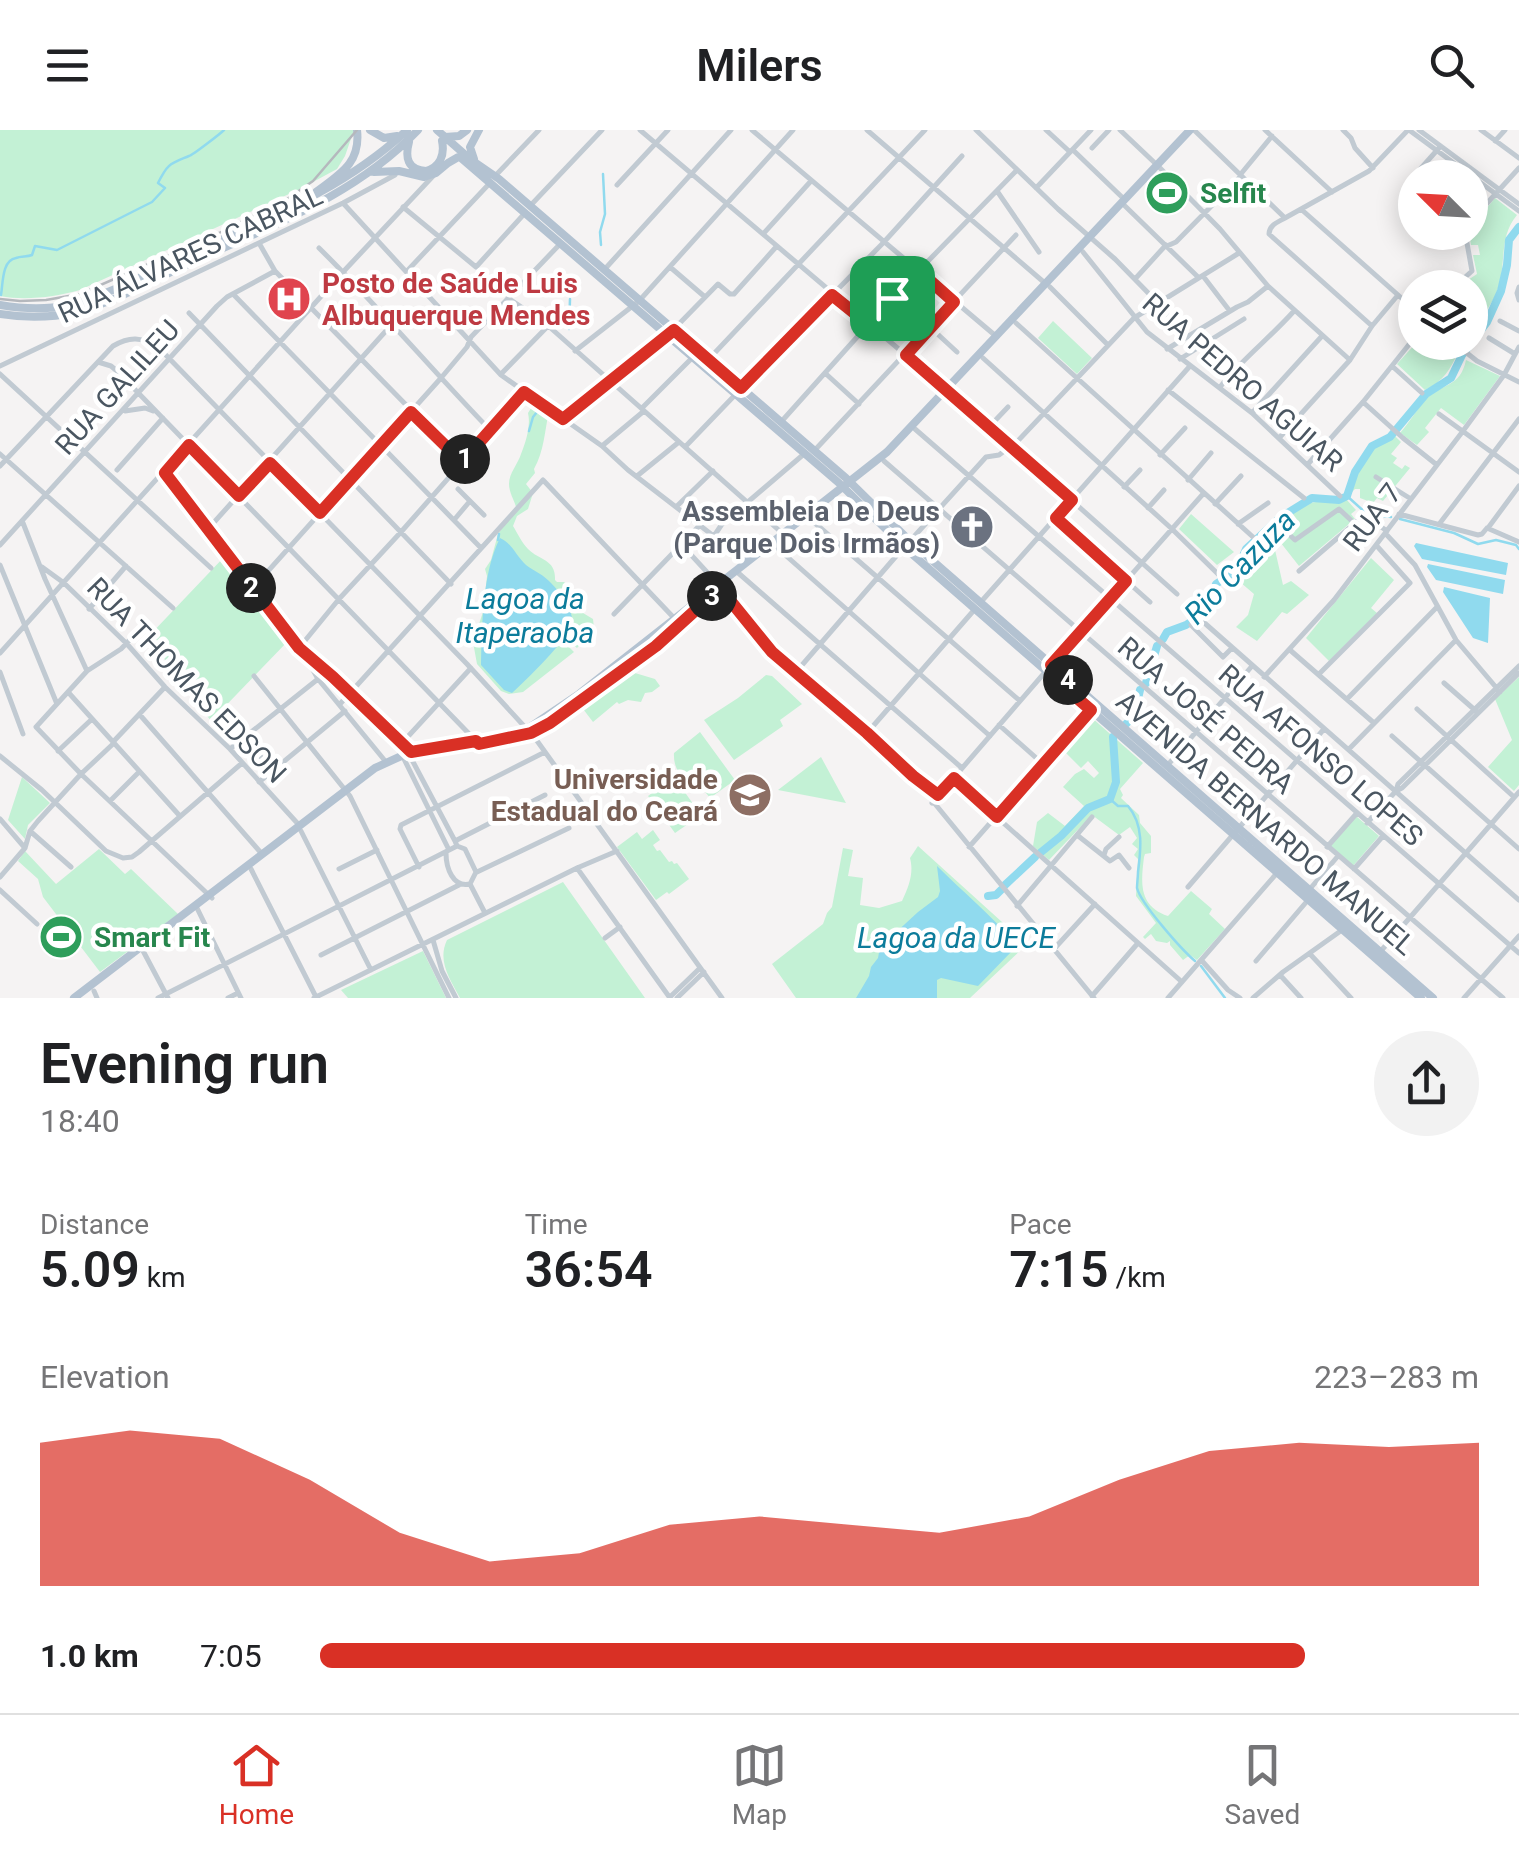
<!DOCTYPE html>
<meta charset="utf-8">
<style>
body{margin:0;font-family:Roboto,sans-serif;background:#f2f2f2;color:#202124;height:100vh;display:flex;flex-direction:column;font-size:38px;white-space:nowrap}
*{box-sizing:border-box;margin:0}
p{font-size:32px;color:#757577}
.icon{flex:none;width:55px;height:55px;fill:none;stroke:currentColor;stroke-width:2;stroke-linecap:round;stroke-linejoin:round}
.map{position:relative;height:868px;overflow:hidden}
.drawer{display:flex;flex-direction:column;background:#fff;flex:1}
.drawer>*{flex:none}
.needle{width:65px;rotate:294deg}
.controls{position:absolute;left:1398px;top:30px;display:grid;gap:20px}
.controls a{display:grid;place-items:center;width:90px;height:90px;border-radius:50%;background:#fff;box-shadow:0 5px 25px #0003;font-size:50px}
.pin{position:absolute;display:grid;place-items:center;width:85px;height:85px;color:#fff;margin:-42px;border-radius:20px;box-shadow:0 5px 15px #0006}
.km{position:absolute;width:50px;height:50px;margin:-25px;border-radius:50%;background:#222;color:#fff;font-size:28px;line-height:50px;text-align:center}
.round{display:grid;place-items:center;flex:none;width:105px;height:105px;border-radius:52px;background:#f2f2f2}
.headline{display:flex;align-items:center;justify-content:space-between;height:170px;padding:0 40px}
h1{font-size:55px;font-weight:600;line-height:75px}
.stats{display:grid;grid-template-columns:repeat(3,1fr);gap:15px;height:170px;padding:10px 40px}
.stats div{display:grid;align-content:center}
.stats b{font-size:50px;font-weight:600}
.stats small{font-size:28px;font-weight:400}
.stats p{font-size:28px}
.chart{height:280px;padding:20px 40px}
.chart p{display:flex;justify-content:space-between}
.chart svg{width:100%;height:180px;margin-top:10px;fill:#d93025;opacity:.7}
ul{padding:0 40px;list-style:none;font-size:32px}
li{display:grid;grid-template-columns:160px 120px 1fr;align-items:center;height:75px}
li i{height:25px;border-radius:12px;background:#d93025}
header{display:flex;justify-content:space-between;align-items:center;height:130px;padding:0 40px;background:#fff;font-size:45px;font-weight:600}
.tabs{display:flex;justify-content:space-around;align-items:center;height:140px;border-top:2px solid #e0e0e0;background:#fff;font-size:28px;color:#757577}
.tabs a{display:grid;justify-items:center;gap:5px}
.tabs .on{color:#d93025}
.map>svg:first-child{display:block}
.green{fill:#c3f1d5}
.water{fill:#90daee}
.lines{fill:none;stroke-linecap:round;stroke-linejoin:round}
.stream{stroke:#90daee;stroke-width:2.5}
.river{stroke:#90daee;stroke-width:8}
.minor{stroke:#c1cad2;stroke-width:5}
.major{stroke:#b3c2d1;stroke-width:8}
.tram{stroke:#b5b8bd;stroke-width:2.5}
.route-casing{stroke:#fff;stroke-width:20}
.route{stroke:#d93025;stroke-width:12}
.labels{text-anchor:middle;stroke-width:9;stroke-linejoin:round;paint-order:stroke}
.leisure-label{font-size:28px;font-weight:bold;fill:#27864d;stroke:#fff;text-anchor:start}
.street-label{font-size:28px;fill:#4a5661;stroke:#fff}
.health-label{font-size:28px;font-weight:bold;fill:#be3a42;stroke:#fff;text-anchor:start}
.worship-label{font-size:28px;font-weight:bold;fill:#5b616d;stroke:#fff;text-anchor:end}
.education-label{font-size:28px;font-weight:bold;fill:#785e54;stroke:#fff;text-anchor:end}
.water-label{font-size:30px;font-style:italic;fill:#0c7c9b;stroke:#fff}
</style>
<header><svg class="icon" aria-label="menu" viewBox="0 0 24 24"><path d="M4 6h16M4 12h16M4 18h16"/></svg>Milers<svg class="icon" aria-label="search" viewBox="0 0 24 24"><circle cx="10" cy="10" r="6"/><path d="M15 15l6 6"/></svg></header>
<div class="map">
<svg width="1519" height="868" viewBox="0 0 1519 868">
<rect width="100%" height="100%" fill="#f5f3f3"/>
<path class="green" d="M0 0H354L345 26 337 39 300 59 80 160C55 167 25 171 0 166Z
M1495 68 1517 85C1498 107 1507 136 1497 161 1492 175 1480 189 1472 202L1470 158H1456L1477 144 1473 125H1480L1478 115H1471L1469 103 1470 98Z
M1053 191 1092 228 1077 244 1038 208Z
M1416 213H1448L1459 221C1450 239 1444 251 1425 260L1397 234Z
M1466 230 1500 246 1464 295 1441 278 1425 298 1429 302 1417 315 1400 303C1410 292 1416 280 1426 269 1442 253 1460 258 1466 230Z
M535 272 549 281C545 299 544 322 534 339L535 343 526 354 533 363 528 379 517 386 513 396C518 404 522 413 528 419 540 431 556 429 555 450L557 452H564C569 457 582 472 584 478L583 483 593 489 594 498 577 518 565 507 562 510 574 522 523 562 509 564 501 561 477 534 473 512 483 482 487 446 485 439 491 430 498 404 516 377C514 370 509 362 509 354 509 343 518 334 521 324 526 312 531 295 528 283Z
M1394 305 1401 312 1391 324 1397 328 1393 333 1402 339 1405 335 1410 338 1383 371 1377 368 1373 373 1360 368V359H1355L1350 364C1359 339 1368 316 1394 305Z
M1346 369 1356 380 1351 384 1355 389 1299 436 1277 408 1273 411 1283 455 1291 451 1309 465 1287 484 1282 482 1257 511 1236 497 1248 485 1254 464 1233 446C1239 440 1241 433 1246 426 1259 407 1284 382 1306 374 1319 370 1333 373 1346 369Z
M1191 384 1234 422 1217 435 1179 399Z
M225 426 289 510 211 591 148 507Z
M1371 428 1394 450 1371 478 1377 483 1329 531 1306 508Z
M635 543 655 549 660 556 652 562 645 563 641 572 628 570 619 574 617 572 593 592 580 575C598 562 613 547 635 543Z
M766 545 772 546 802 574 780 590 783 596 734 630 704 590 738 568Z
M1519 547V655L1514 661 1488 637 1512 610 1495 569Z
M1091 587 1143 633 1120 659 1123 665 1121 668 1139 685 1140 693 1151 706V723L1145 724 1144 727C1141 752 1138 776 1168 786L1191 761 1212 779 1209 784 1225 799 1197 830 1190 825 1183 830 1170 815V811L1167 813 1156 811 1151 804 1145 809 1143 807 1156 793 1136 766 1138 729 1134 725 1138 719 1132 714 1137 708 1130 697 1119 705 1092 685 1049 730 1033 716 1037 692 1048 683 1065 696 1084 676 1063 657 1075 644 1084 639 1094 648 1099 643 1088 631 1081 638 1062 619Z
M700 602 735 650 710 668 698 653 689 658C681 646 673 638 674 623Z
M821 627 846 673 778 660Z
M22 647 50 673 28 695 25 709 8 690Z
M674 647 701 685 675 703 648 666Z
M1356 686 1379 706 1353 736 1330 715Z
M653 700 660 710 653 715 657 721 660 720 669 732 672 731 674 734 677 733 689 749 669 764 667 762 656 770 617 717 637 702 642 709Z
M918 716 1024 812V817L970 868H796L772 834 823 794 827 783 832 777 843 718 853 720 848 746 863 748 860 775 879 778 902 771C909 756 914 743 910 728Z
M99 719 125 744 131 739 178 784 100 842 43 767 38 749 18 731 25 721 56 754Z
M563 752 645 868H460C450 849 437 831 447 810Z
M423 821 446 868H348L341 860Z"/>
<path class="water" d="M500 408C512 413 516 426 526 435 534 441 544 445 551 453 560 462 574 480 572 493 569 509 525 551 512 563L504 560 481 535C482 497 482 443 500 408Z
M1416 413 1508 433 1506 445 1422 429 1414 416Z
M1428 434 1505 450 1503 464 1436 450 1427 437Z
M1444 457 1490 468 1488 513 1473 508 1443 462Z
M937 736C963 762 990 784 1014 812L1013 820 978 856 941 848 937 850V868H856L869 846 871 837 878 828 880 817 918 782 938 767 940 761Z"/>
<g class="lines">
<path class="stream" d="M601 115 600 102 605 84 603 44
M1 165C3 153 2 130 16 128 21 126 27 127 32 125L35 116 57 120 142 77 152 72 165 58 158 53C168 33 170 34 189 26 193 25 221 3 224 0
M569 199 570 169
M529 301 533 287 541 277
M1347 366 1367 384 1391 387
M1400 389 1454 403 1478 414 1496 410 1516 415 1519 419
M498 410 499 404
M1110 669 1118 676H1128C1144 695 1141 719 1138 742 1138 745 1137 755 1137 758 1141 774 1182 820 1195 831
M1201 836 1225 868"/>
<path class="river" d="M1163 509 1167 502 1186 495 1198 487 1211 469 1216 454 1237 440 1246 419 1281 387 1312 368 1339 370 1347 366 1355 342 1372 316 1390 307 1426 264 1451 248 1462 225 1487 192 1501 161 1507 135 1509 110 1519 97
M1146 553 1157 516
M1126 594 1134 586 1140 560
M1040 723 1061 706 1088 678 1110 669 1116 652 1113 607
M1005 755 1035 727
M988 766 996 765 1001 760"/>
<path class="minor" d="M640 0 953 265 1177 464
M752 0 997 207
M867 0 1046 154
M976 0 1058 79 1115 129 1158 173 1185 207
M1046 0 1070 22
M1120 0 1157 35
M1194 0 1285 88
M1265 0 1332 62
M1343 0 1351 8 1355 18 1373 38
M1409 0 1519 81
M1419 0 1519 74
M1481 0 1519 28
M1495 11 1505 0
M1092 18 1109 0
M1073 20 1125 70
M1160 38 1220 99 1268 156 1350 230
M496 45 539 0
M1240 45 1272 6
M1407 54 1439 18
M617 55 668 0
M1036 58 1091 0
M997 61 1039 122
M343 73 501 245 602 316 628 340 746 431
M530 76 602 0
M1125 76 1198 147
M403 77 476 137 525 83
M1302 80 1415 180
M1470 92 1519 38
M763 104 811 51
M259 113 275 141 462 332
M1167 116 1176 112 1240 47
M319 118C378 176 432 240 490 300
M1083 122 1147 202 1252 283 1340 366
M670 137 705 167
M408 140 489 54
M604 140 731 0
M1203 146 1229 180
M1135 149 1166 115
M1050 157 1108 215
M1519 157 1517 163 1519 170
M1453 158 1472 141 1465 102
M233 164 481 418
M508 168 545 193 782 403
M189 183 451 454
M885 187 916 214
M1500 191 1519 201
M1016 193 1253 407
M1372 196 1269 104C1269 95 1278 92 1285 88L1369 41 1408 0
M931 198 957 222
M674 199 718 154 730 164H734L776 117
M1489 208 1515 224
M1453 212 1477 231 1519 252
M1167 219 1237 177 1248 172 1268 156
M575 221 639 171 793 0
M983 228 1172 399 1222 448
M1180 229 1244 189
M708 230 925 0
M98 232 111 236 117 241 479 614
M0 236 343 73 395 45
M1392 236 1422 263
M825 243 859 274
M0 244 211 438
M501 244 548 196
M1220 257C1242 229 1270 208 1294 181
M741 258 884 112 962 26
M1168 260 1304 368
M1363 272 1403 308 1437 335
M642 278 693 227
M125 281 145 278 153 281
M1252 283 1322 206
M1439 284 1519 342
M563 289 666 206
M781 292 892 168 1017 40
M989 297 1008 277
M915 299 1519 823
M1280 307 1350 230 1372 196 1398 165
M602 316 644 281
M685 317 735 265
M1012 317 1134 188 1239 123
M814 321 1016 105
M0 324 173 478
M1160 325 1185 298
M884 331 1503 868
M1308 334 1363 272 1415 207
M0 336 113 216C130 206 141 207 158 217L467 534 535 608 722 868
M117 340 163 288
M165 343 252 459 299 518 312 530 313 540 318 549 386 632
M637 346 679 312
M1376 347 1411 369
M1188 350 1211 323
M1124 357 1140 340
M470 371 484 385
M1215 374 1241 346
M677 376 713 341
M1148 378 1164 360
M1399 384 1478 405 1482 404 1487 398
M809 388 1020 571
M1056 388 1150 472
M454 390 470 371 458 359
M23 393 45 449 87 541
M1440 393 1519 289
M1238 394 1268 373
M1282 398 1295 410 1339 379 1354 393
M1487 398 1519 412
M1488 398 1519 356
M208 399 393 193
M1385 403 1415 435 1456 510 1500 562
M714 406 722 394 804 324
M910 411 986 327 999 325 1011 316
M0 415 217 176 227 167 275 141
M682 415 717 453
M775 416 990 606
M0 435 57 574
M42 437 64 453 127 514 165 557 230 619 299 695
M736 441 962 638
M1299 441 1362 387H1367L1387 401
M720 458 772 522 867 603 913 647 1094 868
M252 459 441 248 467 217 471 207 561 113
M980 473 1190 236
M89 479 126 436
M614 484 700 395
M1200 489 1519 770
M146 493 121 519 87 541 36 597 81 644 212 768
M1191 495 1223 527 1232 518
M299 518 339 469 401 402 524 262
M1290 520 1374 593
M0 523 343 142 435 44
M312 530 411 622
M1052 534 1203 364
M0 542 23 604
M796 542 904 417
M1319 544 1410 453 1376 415
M254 546 350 666 449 868
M1264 547 1334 470 1463 301 1504 245 1519 217
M1444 553 1476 581
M68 562 179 685
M1347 569 1437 477
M340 574 543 350 675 489
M1417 579 1514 667
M140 585 262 724
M999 595 1042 633
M867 603 975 479
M1392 606 1519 719
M245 607 272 641
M113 612 165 557
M402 613 471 538
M230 619 318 549
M1349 619 1456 510
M58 621 92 589
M0 626 42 660 106 721 123 728 132 727 139 722 242 633
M411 628 455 711 457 716 465 719 476 742 470 754 485 783
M404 629 449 720
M1167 636 1252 536
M954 649 1182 852
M259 652 345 581
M921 652 938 665
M1396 661 1398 654 1519 536
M110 671 139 642
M932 673 1046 541
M0 689 25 718
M1367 693 1396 661 1402 658 1519 543
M30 701 71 737
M301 701 371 840
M1077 705 1110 731 1119 725 1129 738
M455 711 545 665
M969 717 1091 579
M1327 717 1357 683
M446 723C446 738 453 758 470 754
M1104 725 1106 719 1119 707
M419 737 400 699 401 695 545 622
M577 738 670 868
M251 739 316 867
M339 739 377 720
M1354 739 1383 706
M477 742 569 698
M0 747 25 718 30 701 38 691 81 644 114 613
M1188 757 1324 599
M0 760 37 794
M1309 760 1338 726
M196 776 241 868
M1017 776 1092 687
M605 808 620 797
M433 810 442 841 456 868
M141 817 168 868
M1054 819 1095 774
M1380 822 1519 662
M1310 824 1351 868
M321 825 459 755
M1256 831 1308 770
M1203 832 1228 860 1240 868
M1280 845 1301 868
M94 861 97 868
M1092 866 1138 813
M670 867 700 838
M158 868 457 716
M228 868 238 863
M314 868 577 738 617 721
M677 868 704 842
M1168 868 1277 743
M1253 868 1283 842 1342 800
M1464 868 1519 806"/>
<path class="major" d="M370 0 384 8 397 6
M437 0 470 29 499 49 846 348 910 411 1433 868
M445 7 459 6 467 0
M409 12C405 27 407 40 426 41 440 37 445 25 442 11
M461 28 839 353 904 417 1421 868
M474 29 470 17 479 0
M374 42 399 41 424 47 436 43 448 33 460 26
M316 62C340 44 361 33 357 0
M0 175C23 179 46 180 68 175 108 166 145 144 181 128 261 91 342 61 407 0
M0 184C25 188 51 188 76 182 115 172 152 150 188 134 270 96 355 66 418 0
M525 604 550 593 605 551 625 540 683 493 717 461
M74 868 375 638 408 623 527 599 579 564 887 322 1190 0"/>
<path class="tram" d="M0 169 20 171 46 170 80 164 219 103 287 69 313 51 357 0"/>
</g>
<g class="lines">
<defs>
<path id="route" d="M918 140 954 172 906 225 1072 370 1056 388 1126 451 1051 535 1075 556 1071 558 1070 562 1091 580 997 687 954 648 938 665 913 646 867 603 772 522 720 458 656 516 550 593 531 603 479 614 476 611 411 622 333 547 299 518 165 343 189 315 239 366 270 333 320 383 411 282 462 332 524 262 563 289 674 200 741 258 832 165 868 194Z"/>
</defs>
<use href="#route" class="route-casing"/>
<use href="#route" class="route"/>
</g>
<defs>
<symbol id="stadium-disc" viewBox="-11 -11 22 22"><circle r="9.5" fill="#2e9e5b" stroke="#fff"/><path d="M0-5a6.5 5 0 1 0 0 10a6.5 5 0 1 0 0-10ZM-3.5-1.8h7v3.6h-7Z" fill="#fff"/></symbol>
<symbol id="hospital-disc" viewBox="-11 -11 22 22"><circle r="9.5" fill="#e0444e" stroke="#fff"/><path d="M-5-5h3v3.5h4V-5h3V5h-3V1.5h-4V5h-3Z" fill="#fff"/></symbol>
<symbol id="church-disc" viewBox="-11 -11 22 22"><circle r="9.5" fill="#6b7280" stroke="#fff"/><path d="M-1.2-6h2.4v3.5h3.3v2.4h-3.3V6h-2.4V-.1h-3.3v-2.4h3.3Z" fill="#fff"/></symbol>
<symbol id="university-disc" viewBox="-11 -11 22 22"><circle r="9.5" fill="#8d6e63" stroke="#fff"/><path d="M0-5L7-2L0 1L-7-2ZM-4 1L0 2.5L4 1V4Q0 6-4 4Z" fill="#fff"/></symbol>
</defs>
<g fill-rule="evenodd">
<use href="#stadium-disc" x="1142" y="38" width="50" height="50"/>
<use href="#hospital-disc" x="264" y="144" width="50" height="50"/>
<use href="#church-disc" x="947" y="372" width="50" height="50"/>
<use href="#university-disc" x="725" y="640" width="50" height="50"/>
<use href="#stadium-disc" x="36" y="782" width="50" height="50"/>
</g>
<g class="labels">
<g class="leisure-label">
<text x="1200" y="73">Selfit</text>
<text x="94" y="817">Smart Fit</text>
</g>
<g class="street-label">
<text transform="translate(190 124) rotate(-25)" y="10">RUA ÁLVARES CABRAL</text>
<text transform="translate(1243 252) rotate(41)" y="10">RUA PEDRO AGUIAR</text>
<text transform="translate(117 257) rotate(-48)" y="10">RUA GALILEU</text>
<text transform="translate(1372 387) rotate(-53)" y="10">RUA 7</text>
<text transform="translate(187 550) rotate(46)" y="10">RUA THOMAS EDSON</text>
<text transform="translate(1206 585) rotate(41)" y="10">RUA JOSÉ PEDRA</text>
<text transform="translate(1321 625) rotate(41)" y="10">RUA AFONSO LOPES</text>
<text transform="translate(1266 693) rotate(41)" y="10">AVENIDA BERNARDO MANUEL</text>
</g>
<g class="health-label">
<text x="322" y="163">Posto de Saúde Luis<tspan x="322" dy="32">Albuquerque Mendes</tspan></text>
</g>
<g class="worship-label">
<text x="940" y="391">Assembleia De Deus<tspan x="940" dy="32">(Parque Dois Irmãos)</tspan></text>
</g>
<g class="education-label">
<text x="718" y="659">Universidade<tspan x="718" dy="32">Estadual do Ceará</tspan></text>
</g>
<g class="water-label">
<text transform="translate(1240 437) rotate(-46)" y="10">Rio Cazuza</text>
<text x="525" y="479">Lagoa da<tspan x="525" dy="34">Itaperaoba</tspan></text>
<text x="956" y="818">Lagoa da UECE</text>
</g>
</g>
</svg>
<div class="controls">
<a><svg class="needle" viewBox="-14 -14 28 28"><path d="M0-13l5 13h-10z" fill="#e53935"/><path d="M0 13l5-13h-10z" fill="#757577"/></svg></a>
<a><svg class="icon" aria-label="layers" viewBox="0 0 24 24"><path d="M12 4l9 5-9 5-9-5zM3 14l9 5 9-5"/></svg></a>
</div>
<div class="pin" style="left:892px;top:168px;background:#1e9e55"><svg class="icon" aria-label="arrive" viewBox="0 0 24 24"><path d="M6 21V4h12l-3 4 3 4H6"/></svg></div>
<b class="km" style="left:465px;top:329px">1</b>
<b class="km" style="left:251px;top:458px">2</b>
<b class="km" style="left:712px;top:466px">3</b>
<b class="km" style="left:1068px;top:550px">4</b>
</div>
<section class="drawer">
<div class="headline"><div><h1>Evening run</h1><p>18:40</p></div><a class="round"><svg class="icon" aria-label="share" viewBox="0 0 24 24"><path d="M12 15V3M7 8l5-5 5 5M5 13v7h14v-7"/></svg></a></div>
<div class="stats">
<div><p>Distance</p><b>5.09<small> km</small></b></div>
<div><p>Time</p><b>36:54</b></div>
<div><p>Pace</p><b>7:15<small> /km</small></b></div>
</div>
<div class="chart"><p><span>Elevation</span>223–283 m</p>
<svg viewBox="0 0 160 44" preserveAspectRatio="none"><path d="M0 44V9L10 6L20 8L30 18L40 31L50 38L60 36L70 29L80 27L90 29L100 31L110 27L120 18L130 11L140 9L150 10L160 9V44z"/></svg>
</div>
<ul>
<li><b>1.0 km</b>7:05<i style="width:85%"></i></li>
</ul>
</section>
<nav class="tabs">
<a class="on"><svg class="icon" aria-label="home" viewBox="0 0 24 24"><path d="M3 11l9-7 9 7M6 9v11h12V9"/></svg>Home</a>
<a><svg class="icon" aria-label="map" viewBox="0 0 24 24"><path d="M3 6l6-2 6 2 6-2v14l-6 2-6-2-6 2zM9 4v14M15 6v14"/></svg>Map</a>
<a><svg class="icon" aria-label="saved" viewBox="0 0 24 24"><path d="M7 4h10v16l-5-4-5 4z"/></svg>Saved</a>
</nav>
